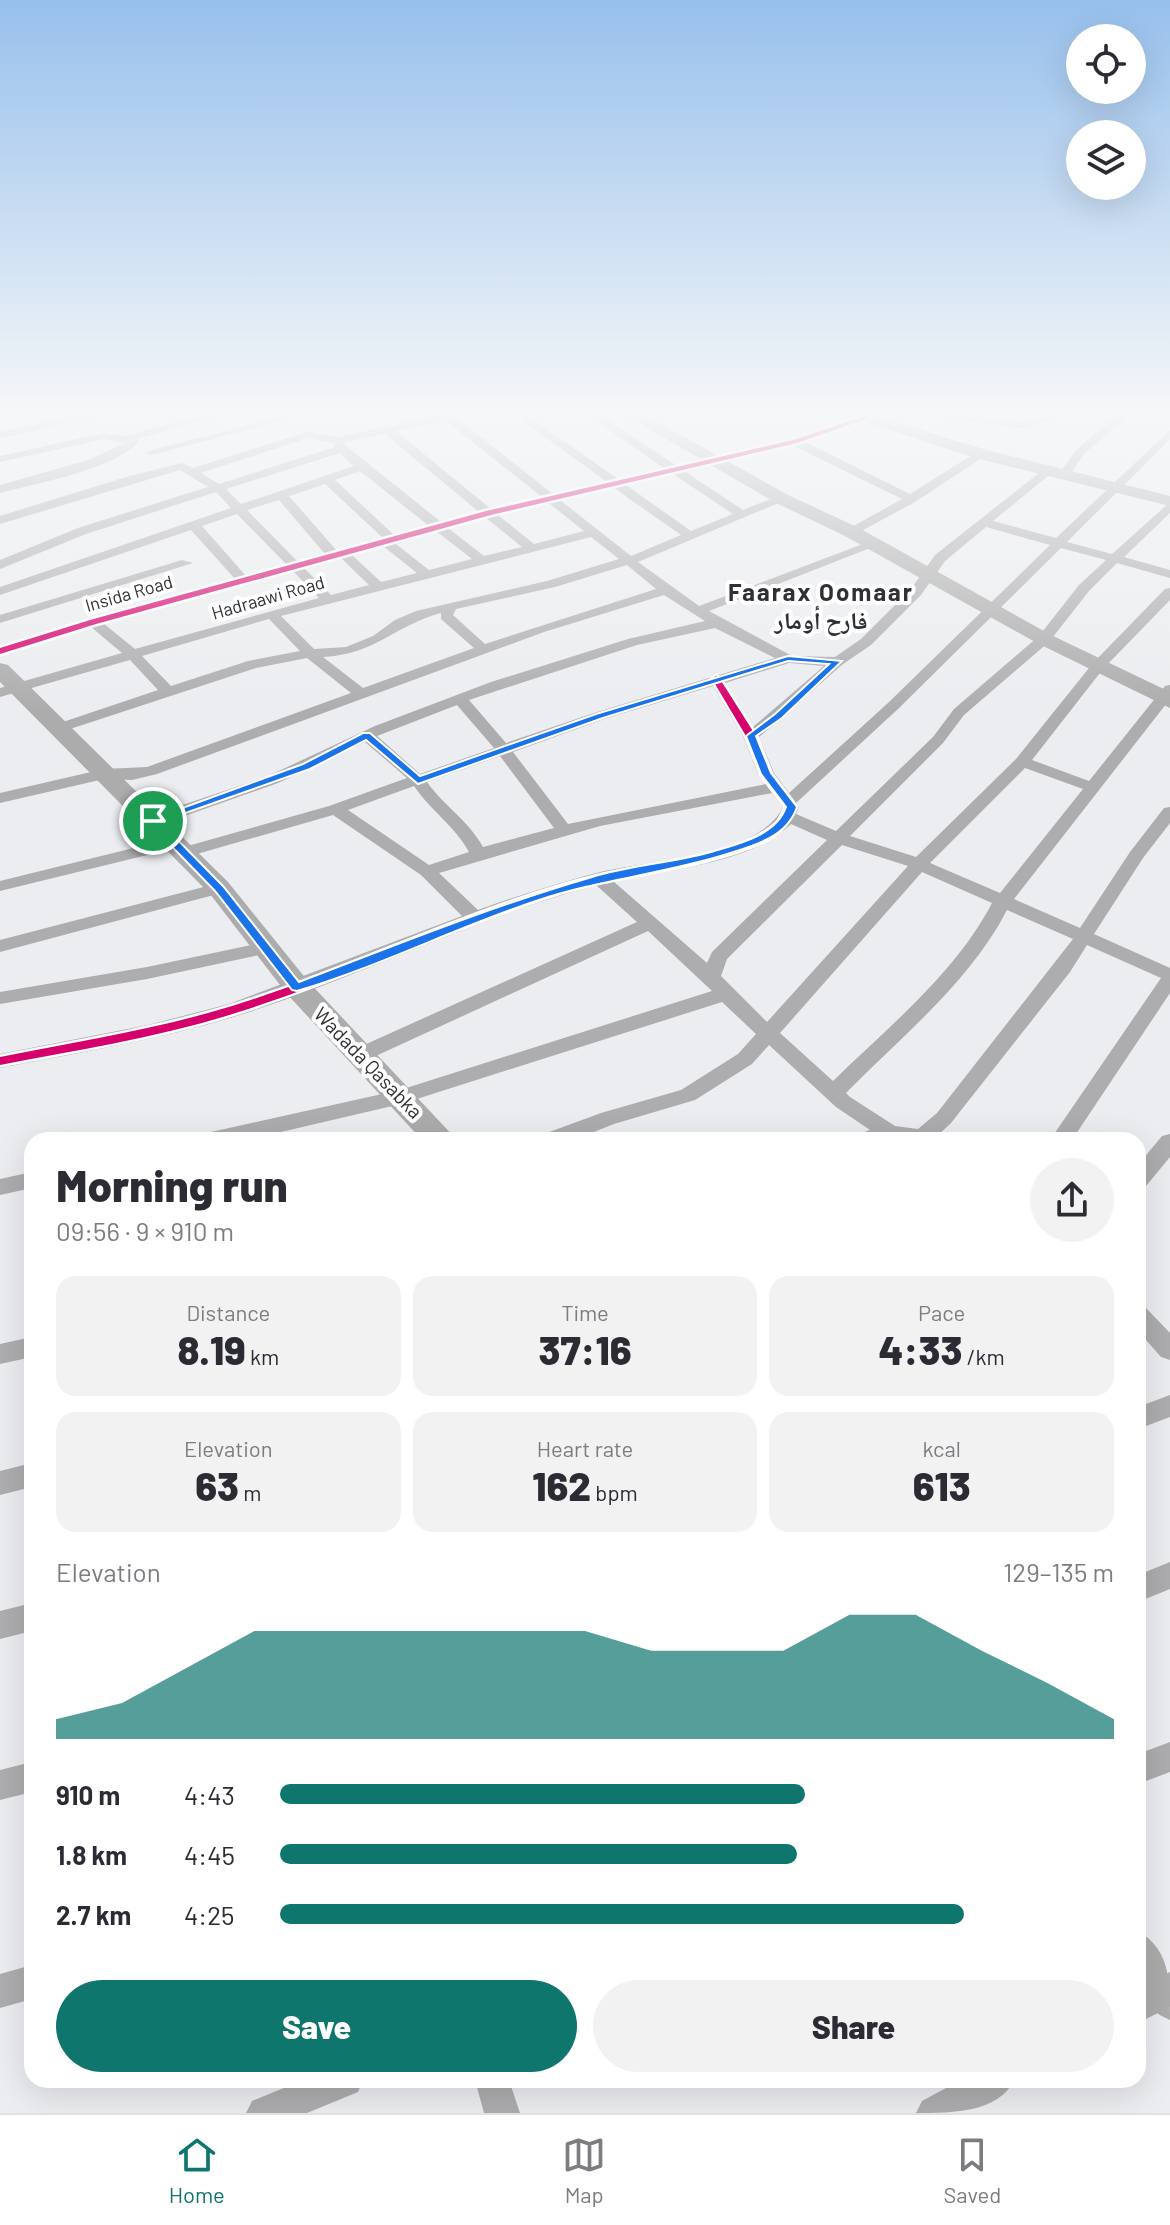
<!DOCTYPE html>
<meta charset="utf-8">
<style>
body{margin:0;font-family:Barlow,"Noto Naskh Arabic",sans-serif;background:#f2f2f3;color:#2b2b33;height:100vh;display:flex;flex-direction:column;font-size:30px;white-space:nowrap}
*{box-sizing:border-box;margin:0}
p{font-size:26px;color:#7c7c81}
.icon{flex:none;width:44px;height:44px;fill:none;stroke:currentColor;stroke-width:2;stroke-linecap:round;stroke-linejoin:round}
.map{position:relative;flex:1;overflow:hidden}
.side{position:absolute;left:24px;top:1132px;width:1122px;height:956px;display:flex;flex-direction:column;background:#fff;border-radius:24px;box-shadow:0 8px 32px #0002}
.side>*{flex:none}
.fabs{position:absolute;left:1066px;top:24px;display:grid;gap:16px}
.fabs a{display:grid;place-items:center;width:80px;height:80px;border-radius:50%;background:#fff;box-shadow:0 8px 32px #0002;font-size:40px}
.pin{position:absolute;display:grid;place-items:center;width:68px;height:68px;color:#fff;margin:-34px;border:4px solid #fff;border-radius:50%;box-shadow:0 2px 8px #0007}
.round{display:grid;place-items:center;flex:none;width:84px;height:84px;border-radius:42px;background:#f2f2f3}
.headline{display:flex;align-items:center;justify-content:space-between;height:136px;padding:0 32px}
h1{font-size:44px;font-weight:800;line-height:60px}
.stats{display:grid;grid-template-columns:repeat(3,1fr);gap:12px;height:136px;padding:8px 32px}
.stats div{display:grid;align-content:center;border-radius:20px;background:#f2f2f3;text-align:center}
.stats b{font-size:40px;font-weight:800}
.stats small{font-size:22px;font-weight:400}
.stats p{font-size:22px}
.chart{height:224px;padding:16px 32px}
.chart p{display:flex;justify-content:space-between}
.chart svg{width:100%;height:144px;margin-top:8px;fill:#0f766e;opacity:.7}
.action{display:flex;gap:16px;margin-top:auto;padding:16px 32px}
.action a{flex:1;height:92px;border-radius:48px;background:#0f766e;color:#fff;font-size:32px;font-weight:800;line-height:92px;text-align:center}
.action a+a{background:#f2f2f3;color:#2b2b33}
ul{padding:0 32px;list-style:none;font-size:26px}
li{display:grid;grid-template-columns:128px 96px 1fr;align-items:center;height:60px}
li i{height:20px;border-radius:10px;background:#0f766e}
.tab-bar{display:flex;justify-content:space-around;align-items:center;height:112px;border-top:2px solid #e1e1e2;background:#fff;font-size:22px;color:#7c7c81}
.tab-bar a{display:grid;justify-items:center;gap:4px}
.tab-bar .selected{color:#0f766e}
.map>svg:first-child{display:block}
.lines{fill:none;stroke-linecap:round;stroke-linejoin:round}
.street{fill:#adacae;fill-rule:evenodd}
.secondary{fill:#acacad;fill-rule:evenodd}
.cycleway-casing{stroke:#fff;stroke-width:5}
.cycleway{fill:#d6006c;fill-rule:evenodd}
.route{fill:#1a73e8;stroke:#fff;stroke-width:2;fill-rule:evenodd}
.labels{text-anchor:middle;stroke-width:8;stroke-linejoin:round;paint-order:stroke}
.far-street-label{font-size:18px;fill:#2f3134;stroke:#fff}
.street-label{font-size:20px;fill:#2f3134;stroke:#fff}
.far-district-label{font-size:24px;font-weight:bold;letter-spacing:2px;fill:#2f3134;stroke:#fff}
</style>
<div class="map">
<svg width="1170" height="2113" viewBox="0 0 1170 2113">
<rect width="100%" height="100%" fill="#ebedf0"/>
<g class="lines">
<path class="street" d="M77 416H100L0 438V432Z
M198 416H217L136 439 139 442C112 470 38 483 0 493V485L88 460 125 443 104 439 0 462V456L104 433 125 436Z
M283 416 290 419 151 455 145 452Z
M436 416H458L457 418 553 494 607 482 516 416H528L618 479 665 469 589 416H602L677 466 792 439 861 416H877L805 442 910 494 977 452H985V456L915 502 852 536 848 535V529L902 499 794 446 684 471 743 510 778 496 788 499 638 562 699 606 868 542 878 545 709 611 792 656 835 657 861 639 911 589 935 555 1044 469 1054 471 993 521 1056 538 1170 430V439L1067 542 1112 554 1170 502V513L1124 557 1170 570V578L1117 563 1089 591 1049 642 964 715 943 743 850 836 916 857 1016 759 1093 663 1165 589 1170 588V600L1103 669 1032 760 1089 781 1165 686 1170 685V699L1014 899 1080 928 1130 852 1164 808 1170 807V823L1143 858 1094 934 1170 968V993L1072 1140H1050L1161 978 1087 945 1070 972 951 1123 933 1140H855L859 1134 870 1130 836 1107 769 1045 752 1064 695 1100 614 1124 573 1140H540L544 1134 601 1113 681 1090 738 1054 756 1034 722 1002 401 1104 246 1140H200L204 1134 211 1132 400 1090 712 991 648 931 367 1060H353L350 1055 353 1050 637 922 596 885C475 918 363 975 243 1014 164 1039 81 1052 0 1068V1054L148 1025 229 1004 462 916 421 875 333 815 183 858 174 853 177 849 329 806 407 778 365 742 278 783 159 825H147L145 821 147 817 266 777 375 726 491 682 628 639 705 621 664 595 544 632 157 774 132 780 104 779 0 803V793L104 769 147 767 351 693 307 658 256 668 64 731H54V725L158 690 130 660 0 697V688L122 653 91 627 0 655V646L235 579 191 530 0 595V587L231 508 216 492 86 534 0 569V560L78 528 208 487 180 470 0 524V516L126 477 182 463 193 468 307 432 339 437ZM446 421 542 497 491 509 396 431ZM385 434 479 512 441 522 345 445V442ZM308 438 334 443 335 447 219 484 201 473ZM340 453 354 466 241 504 226 489ZM360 471 429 526 394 535 335 480ZM673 474 733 514 691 531 626 485ZM325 484 383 538 337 551 289 496ZM614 488 681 535 631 556 560 500ZM279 500 325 554 298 562 247 510ZM549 503 584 531 534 544 498 515ZM237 514 287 565 246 576 202 526ZM486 518 522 547 484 556 448 528ZM986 527 1050 545 888 703 789 793 774 773 759 737 843 664 871 645 921 595 945 561ZM436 531 472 559 429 570 396 544ZM591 537 619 559 547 581 416 611 395 620 373 636 346 647 314 649 281 616ZM383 546 417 573 381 582 352 555ZM1061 548 1106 560 1079 585 1039 636 954 709 933 737 836 831 796 814 799 807 796 803 898 709ZM341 558 369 585 331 595 304 568ZM627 565 656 589 485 644 453 615 456 609 555 587ZM293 571 319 598 135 649 103 623ZM441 613V619L474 648 363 688 323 657C377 654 393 626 441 613ZM269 619 300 651 248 661 171 686 142 656ZM715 628 775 658 594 713 506 743 469 700 637 645ZM789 663 824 666 753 727 725 683ZM713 686 743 736 758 774 766 784 568 824 513 752 604 719ZM457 705 494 748 420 774 377 736ZM500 756 554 828 483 847C469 821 444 806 427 782ZM1025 768 1083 789 1000 893 930 863ZM414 786C431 811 455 826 469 852L429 865 348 810ZM772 793 783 807C757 859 647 860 596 873 556 884 516 896 478 910L439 873 600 826ZM791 824 827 840 712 952 707 963 613 881C666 870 751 864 791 824ZM842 845 908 866 767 1022 721 976 727 959ZM922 872 992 903C955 974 889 1026 833 1081L780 1033ZM1007 910 1073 939 937 1113 918 1129 895 1126 850 1097 846 1093C902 1036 970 982 1007 910Z
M932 416C962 416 991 421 1021 422 1033 422 1045 416 1058 416L1026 429Z
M1116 416H1128L1085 453 1068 477H1060L1058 475 1077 449Z
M182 560 193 563 0 623V615Z
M174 838 180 839 182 843 180 847 0 891V881Z
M219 883 228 888 225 892 0 952V940Z
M266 942 275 948 273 952 147 979 0 1004V992L147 967Z
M1170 1134V1157L1146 1186 1138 1188V1165L1162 1136Z
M32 1172V1188L0 1195V1179Z
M1138 1305 1146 1308 1170 1333V1360L1161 1357 1138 1331Z
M32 1337V1357L0 1364V1344Z
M1170 1395V1417L1138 1429V1407Z
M32 1463V1487L0 1495V1471Z
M1170 1562V1589L1138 1602V1575Z
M32 1603V1631L0 1639V1611Z
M1170 1742V1772L1138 1784V1754Z
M32 1762V1792L0 1800V1770Z
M32 1965V1999L0 2008V1974Z
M1170 1972V2007L1138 2023V1988Z
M303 2080H363L358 2092 307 2113H246L252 2101Z
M475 2080H509L520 2113H484Z
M961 2080H1014C999 2113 950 2113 916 2113L922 2101Z"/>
<path class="secondary" d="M627 416H647L788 495 859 528 1051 635 1170 692V708L1037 643 845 536 776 503Z
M848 416H874L987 450 1170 496V506L975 458Z
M0 663 8 665 228 882 307 980 457 1140H422L287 994 210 894 0 682Z
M1138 1931C1170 1950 1170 1979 1170 2020 1127 2002 1138 1971 1138 1931Z"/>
<defs>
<path id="cycleway" d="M865 416H875L797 443 491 515 96 624 0 654V648L90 620 486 511 793 440Z
M716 676 720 679 756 736 771 774 796 807C788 823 780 833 764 841 697 871 622 872 553 895 448 929 347 977 242 1011 163 1037 81 1049 0 1065V1057C69 1043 140 1032 208 1013 341 976 464 909 598 876 646 864 743 857 777 823 781 819 783 812 786 807L761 774 746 736 712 679Z"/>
</defs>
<use href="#cycleway" class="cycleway-casing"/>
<use href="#cycleway" class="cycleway"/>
</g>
<linearGradient id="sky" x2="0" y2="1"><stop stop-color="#97c0ec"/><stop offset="0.58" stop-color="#f6f7f8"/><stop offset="1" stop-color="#f6f7f8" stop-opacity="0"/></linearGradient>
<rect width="1170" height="712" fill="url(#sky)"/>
<path class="route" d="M788 656 842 661 782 718 756 736 771 773 797 807C787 838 752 846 724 855 662 874 598 880 536 901 455 928 378 967 297 991L292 990 215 891 147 821 303 764 363 733H370L420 776 596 714ZM788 661 829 664 775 714 746 736 761 774 786 807C776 836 737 844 711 852 672 863 631 865 592 877 492 906 396 945 299 982L223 886 160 822 310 769 366 740 418 784 603 718Z"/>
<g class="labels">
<g class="far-street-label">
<text transform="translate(129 594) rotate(-16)" y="6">Insida Road</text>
<text transform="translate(268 598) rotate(-16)" y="6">Hadraawi Road</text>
</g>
<g class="street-label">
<text transform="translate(368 1063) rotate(46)" y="7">Wadada Qasabka</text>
</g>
<g class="far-district-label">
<text x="821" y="601">Faarax Oomaar<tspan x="821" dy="28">فارح أومار</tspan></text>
</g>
</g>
</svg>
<div class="fabs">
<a><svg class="icon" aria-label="locate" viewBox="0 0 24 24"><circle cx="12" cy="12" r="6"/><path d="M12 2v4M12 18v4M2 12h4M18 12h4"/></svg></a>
<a><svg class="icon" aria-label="layers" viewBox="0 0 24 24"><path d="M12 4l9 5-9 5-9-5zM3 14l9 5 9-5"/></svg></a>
</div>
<div class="pin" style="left:153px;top:821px;background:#1e9e55"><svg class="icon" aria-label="arrive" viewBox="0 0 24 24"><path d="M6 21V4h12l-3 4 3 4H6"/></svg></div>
<section class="side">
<div class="headline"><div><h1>Morning run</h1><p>09:56 · 9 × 910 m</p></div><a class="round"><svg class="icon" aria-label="share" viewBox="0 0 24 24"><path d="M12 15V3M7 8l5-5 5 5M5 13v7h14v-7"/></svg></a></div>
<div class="stats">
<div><p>Distance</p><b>8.19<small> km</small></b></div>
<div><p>Time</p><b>37:16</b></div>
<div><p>Pace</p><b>4:33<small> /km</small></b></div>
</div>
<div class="stats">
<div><p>Elevation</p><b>63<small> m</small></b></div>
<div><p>Heart rate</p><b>162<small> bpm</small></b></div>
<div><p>kcal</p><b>613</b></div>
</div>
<div class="chart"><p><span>Elevation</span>129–135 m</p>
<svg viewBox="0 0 160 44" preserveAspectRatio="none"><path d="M0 44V38L10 33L20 22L30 11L40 11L50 11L60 11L70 11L80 11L90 17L100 17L110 17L120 6L130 6L140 17L150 27L160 38V44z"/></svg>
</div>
<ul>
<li><b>910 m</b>4:43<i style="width:63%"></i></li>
<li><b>1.8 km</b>4:45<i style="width:62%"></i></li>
<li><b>2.7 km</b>4:25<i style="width:82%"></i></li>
</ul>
<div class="action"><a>Save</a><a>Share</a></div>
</section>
</div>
<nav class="tab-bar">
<a class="selected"><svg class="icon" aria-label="home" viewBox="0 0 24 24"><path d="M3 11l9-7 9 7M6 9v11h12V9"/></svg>Home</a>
<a><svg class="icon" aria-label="map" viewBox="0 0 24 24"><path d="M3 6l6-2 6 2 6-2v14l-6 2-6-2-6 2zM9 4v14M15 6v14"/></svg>Map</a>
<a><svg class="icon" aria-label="saved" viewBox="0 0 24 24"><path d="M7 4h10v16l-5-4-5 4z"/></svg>Saved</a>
</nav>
